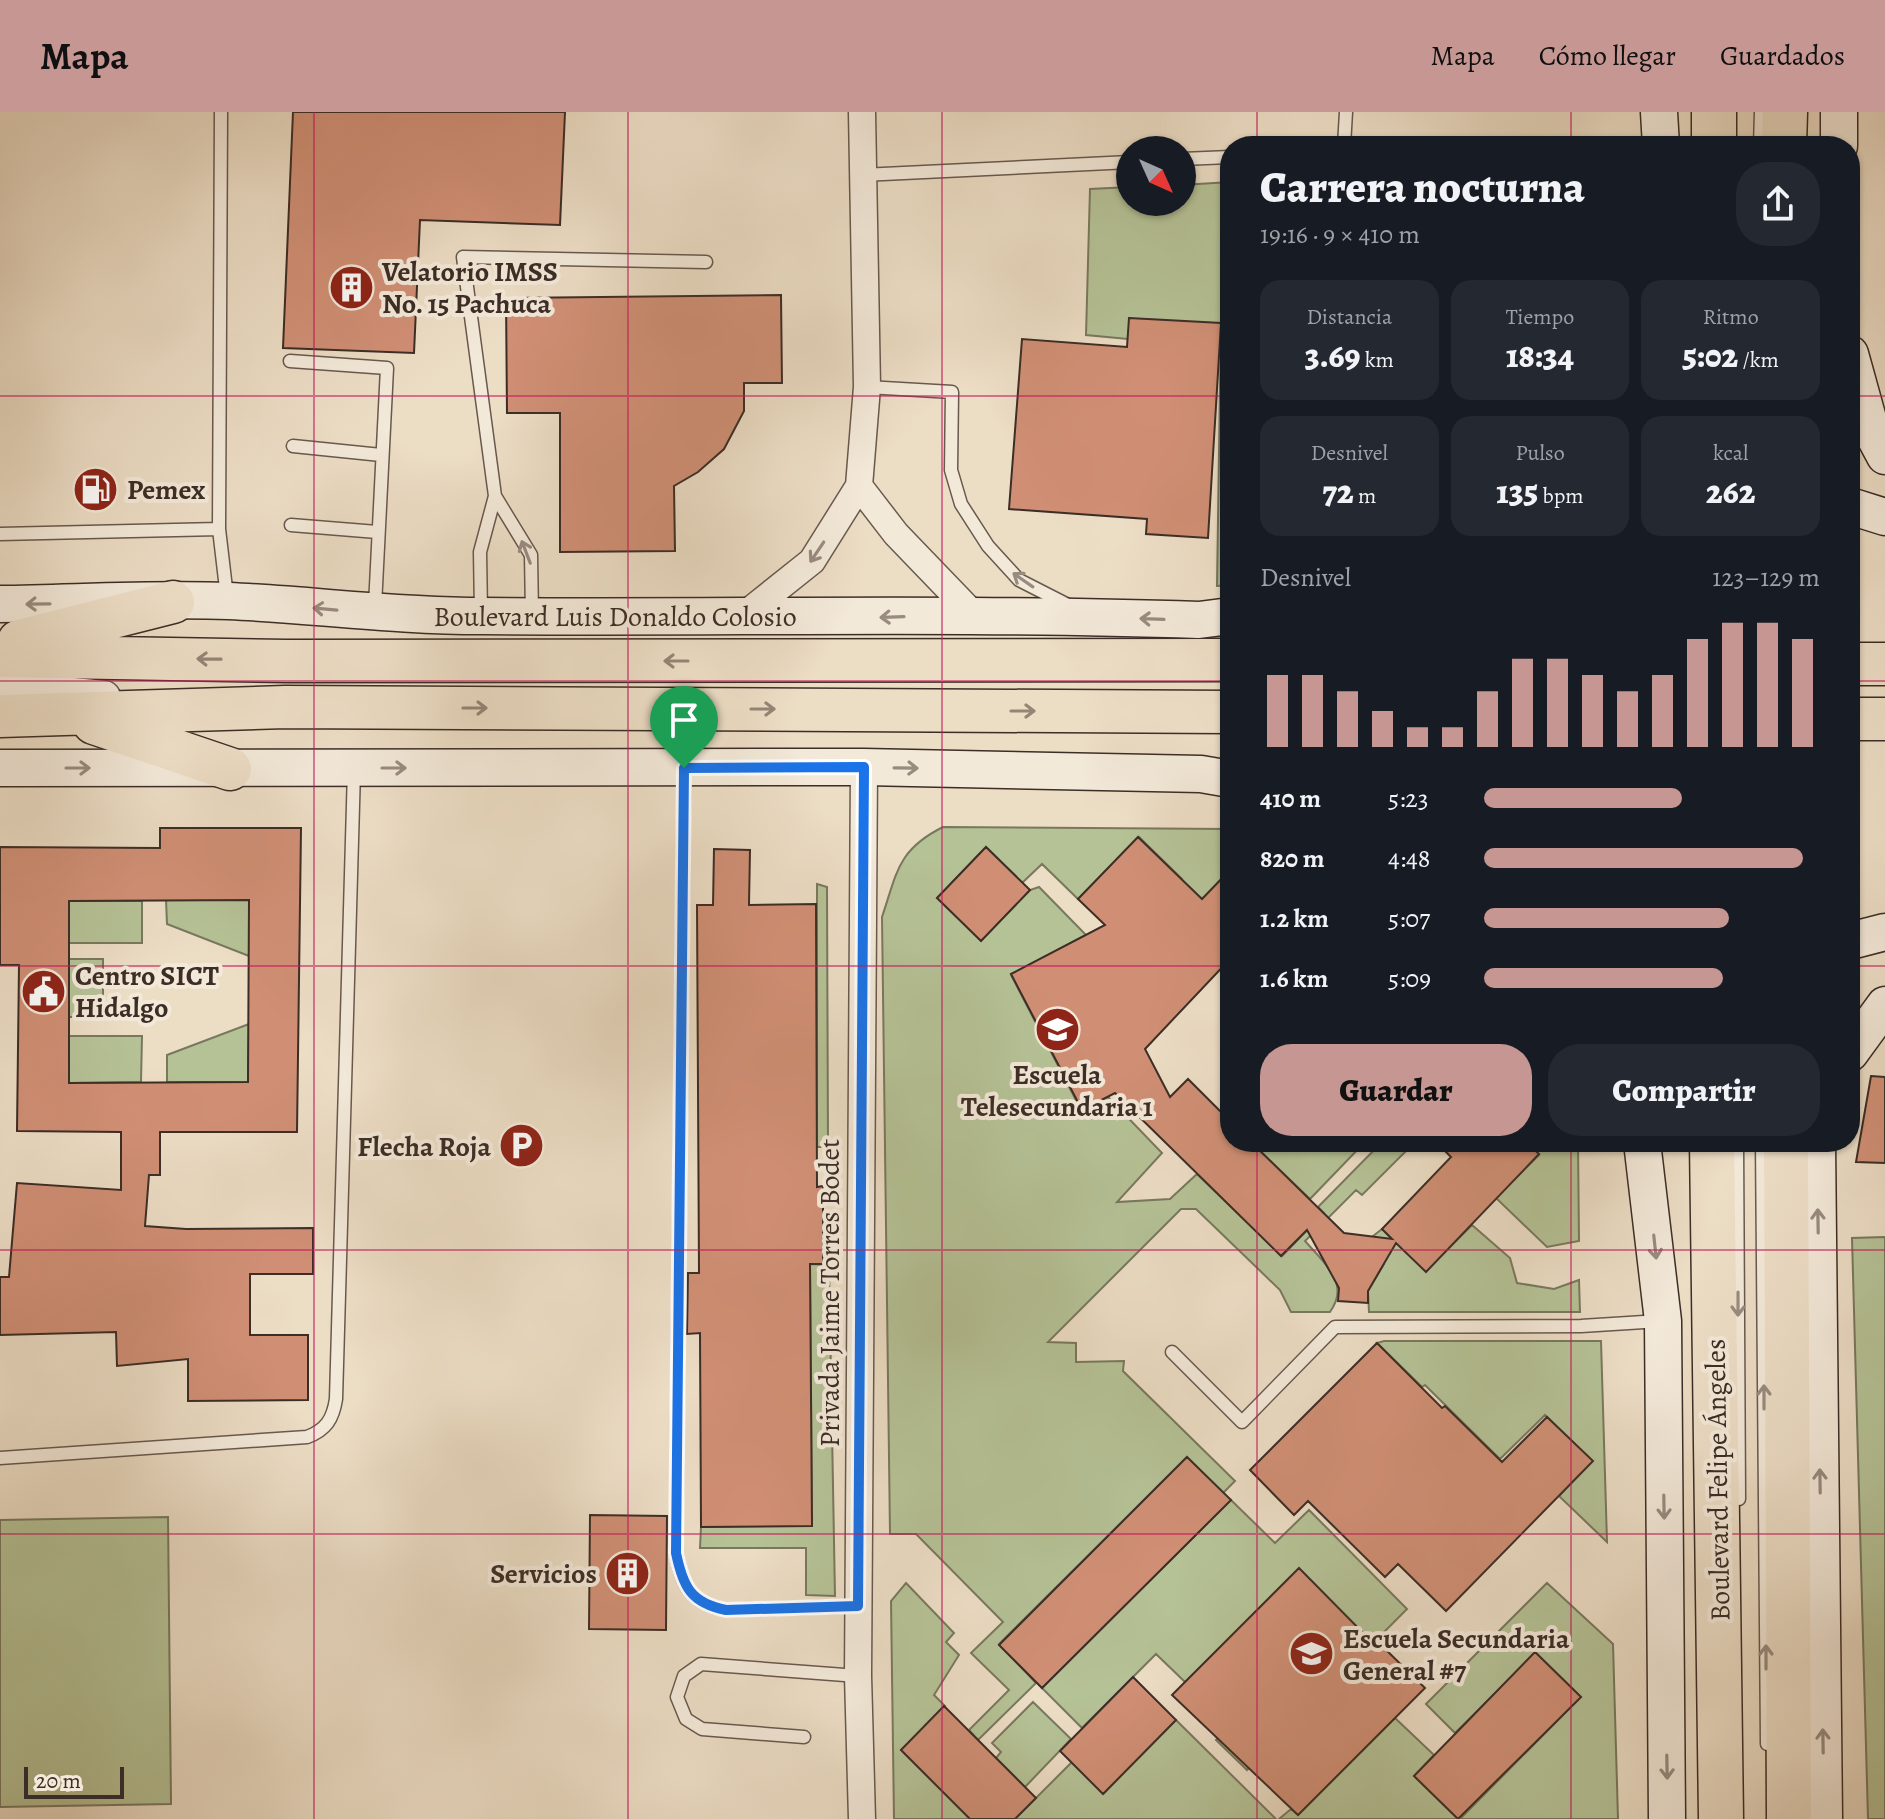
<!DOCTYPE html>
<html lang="es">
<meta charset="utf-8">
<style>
body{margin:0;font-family:Alegreya,serif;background:#242831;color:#f1f3f6;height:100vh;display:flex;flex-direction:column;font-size:30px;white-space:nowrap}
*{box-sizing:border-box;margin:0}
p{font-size:26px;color:#9ea1a6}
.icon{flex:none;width:44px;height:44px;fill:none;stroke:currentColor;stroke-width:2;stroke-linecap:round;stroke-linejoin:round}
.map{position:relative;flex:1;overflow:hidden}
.drawer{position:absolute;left:1220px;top:24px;width:640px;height:1016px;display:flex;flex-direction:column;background:#171b24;border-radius:32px;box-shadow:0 2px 6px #0004}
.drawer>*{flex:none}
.needle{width:52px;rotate:135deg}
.controls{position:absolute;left:1116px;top:24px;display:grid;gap:16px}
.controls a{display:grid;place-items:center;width:80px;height:80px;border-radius:50%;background:#171b24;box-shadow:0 2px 6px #0004;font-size:40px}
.scale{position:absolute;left:24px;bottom:20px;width:100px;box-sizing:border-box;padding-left:8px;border:4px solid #3c2d26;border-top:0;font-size:22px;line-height:28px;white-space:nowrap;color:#3c2d26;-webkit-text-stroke:6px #f3e9d9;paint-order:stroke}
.pin{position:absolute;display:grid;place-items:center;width:68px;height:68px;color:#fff;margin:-82px -34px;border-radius:50% 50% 50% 0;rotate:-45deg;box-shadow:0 0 8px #0007}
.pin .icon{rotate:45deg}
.round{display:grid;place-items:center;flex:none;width:84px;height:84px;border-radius:32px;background:#242831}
.overview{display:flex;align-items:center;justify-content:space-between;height:136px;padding:0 40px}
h1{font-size:44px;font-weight:800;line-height:60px}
.stats{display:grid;grid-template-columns:repeat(3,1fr);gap:12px;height:136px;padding:8px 40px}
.stats div{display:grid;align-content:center;border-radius:20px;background:#242831;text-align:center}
.stats b{font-size:34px;font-weight:800}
.stats small{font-size:22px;font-weight:400}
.stats p{font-size:22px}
.chart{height:224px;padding:16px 40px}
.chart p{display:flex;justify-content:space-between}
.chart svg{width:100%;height:144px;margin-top:8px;stroke:#c59692;stroke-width:6}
.action{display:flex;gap:16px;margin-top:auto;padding:16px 40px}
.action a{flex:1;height:92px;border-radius:32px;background:#c59692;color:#111;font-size:32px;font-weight:800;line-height:92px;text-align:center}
.action a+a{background:#242831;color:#f1f3f6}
ul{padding:0 40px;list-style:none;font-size:26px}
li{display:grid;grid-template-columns:128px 96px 1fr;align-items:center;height:60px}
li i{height:20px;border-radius:10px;background:#c59692}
header{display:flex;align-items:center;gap:48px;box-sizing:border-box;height:112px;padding:0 40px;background:#c59692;color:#111}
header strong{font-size:38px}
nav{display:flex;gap:44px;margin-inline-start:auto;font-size:28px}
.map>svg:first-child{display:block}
.green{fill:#b5c296;stroke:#78785e;stroke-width:2}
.building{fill:#d08f75;stroke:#3c2d26;stroke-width:2;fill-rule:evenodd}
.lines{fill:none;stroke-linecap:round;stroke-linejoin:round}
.service-casing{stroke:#68594e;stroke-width:15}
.minor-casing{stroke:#68594e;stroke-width:29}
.tertiary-casing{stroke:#68594e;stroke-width:35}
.secondary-casing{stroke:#3c2d26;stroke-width:39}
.primary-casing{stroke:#3c2d26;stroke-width:45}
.trunk-casing{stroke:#3c2d26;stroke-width:47}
.service{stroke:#f3e9d9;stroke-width:12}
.minor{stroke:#f3e9d9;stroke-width:26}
.tertiary{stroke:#f3e9d9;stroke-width:32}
.secondary{stroke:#f3e9d9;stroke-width:36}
.primary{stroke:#ecddc5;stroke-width:42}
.trunk{stroke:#ecddc5;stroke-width:44}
.oneway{stroke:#988b80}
.oneway2{stroke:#948576}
.route-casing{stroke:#fff;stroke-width:16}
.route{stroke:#1a73e8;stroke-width:10}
.grid{fill:none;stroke:#c2185b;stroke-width:2;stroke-opacity:0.55}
.labels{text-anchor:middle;stroke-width:8;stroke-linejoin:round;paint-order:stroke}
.poi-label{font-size:28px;font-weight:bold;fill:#3c2d26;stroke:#f3e9d9;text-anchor:start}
.street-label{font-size:28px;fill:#3c2d26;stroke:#f3e9d9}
</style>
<header>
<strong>Mapa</strong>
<nav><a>Mapa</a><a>Cómo llegar</a><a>Guardados</a></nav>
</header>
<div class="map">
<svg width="1885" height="1707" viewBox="0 0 1885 1707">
<rect width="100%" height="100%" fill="#ecddc5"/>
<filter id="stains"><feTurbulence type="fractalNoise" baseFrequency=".0025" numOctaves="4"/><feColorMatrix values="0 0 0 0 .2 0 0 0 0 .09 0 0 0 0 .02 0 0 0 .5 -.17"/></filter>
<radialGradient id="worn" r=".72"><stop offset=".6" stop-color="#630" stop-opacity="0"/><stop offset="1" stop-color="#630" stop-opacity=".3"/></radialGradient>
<path class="green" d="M1230 70V473L1217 474 1221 211 1128 227 1086 223 1090 77 1130 75V90H1182V73Z
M943 715 1230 717V758L1121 872V830L1182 767 1139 725 1078 787 1042 752 1022 771 986 735 937 786 981 828 1030 778 1039 775 1086 823 1011 863 1081 998 1108 985 1162 1041 1117 1090 1170 1087 1197 1062 1282 1144 1324 1101 1318 1095 1382 1030H1394L1405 1040 1362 1083 1356 1078 1305 1129C1324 1151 1351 1171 1330 1200H1291L1280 1178 1196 1097H1181L1048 1230 1076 1231V1250L1124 1249 1123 1259 1235 1369 1223 1381 1187 1345 999 1532 1036 1571 978 1628 969 1618 1009 1578 971 1541 1003 1510 916 1422H890L882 805C897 761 897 738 943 715Z
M817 772 827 775 828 1035H817Z
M166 788H249V844L167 812Z
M69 789H142V831H69Z
M69 847H103V905H69Z
M249 912 248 970H167V943Z
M69 924H142L141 970 69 971Z
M1251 1030H1365L1310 1087Z
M1526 1030H1578L1579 1129 1547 1135 1496 1086 1539 1043Z
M1472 1113 1510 1146 1517 1171 1554 1177 1579 1168 1580 1200H1369L1368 1179 1384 1152 1373 1124 1382 1117 1426 1159Z
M1885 1125V1707H1868L1852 1126Z
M810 1152 829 1153 835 1484 806 1483V1436H700L701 1415 812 1413Z
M1384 1229H1601L1607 1430 1559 1384 1592 1349 1545 1303 1500 1347 1425 1273 1422 1275 1377 1231Z
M1231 1388 1275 1431 1309 1398 1407 1497 1247 1658 1216 1628 1343 1501 1185 1570 1156 1542 1082 1616 1042 1576Z
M168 1405 171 1692 0 1695V1408Z
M906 1471 954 1521 946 1530 959 1543 934 1583 945 1594 901 1638 970 1707H894L891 1489Z
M1547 1471 1613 1532 1618 1707H1460L1581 1585 1536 1541 1455 1621 1426 1592Z
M1033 1590 1071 1627 1025 1675 996 1646 1001 1640 992 1631Z
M1395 1606 1434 1643 1414 1664 1458 1707H1279L1291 1697 1298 1703Z
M1176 1608 1276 1707H1015L1072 1650 1104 1681Z"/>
<path class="building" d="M293 0H565L560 113 420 108 414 241 283 236Z
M781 183 782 271H744V299L724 337 698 360 674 374 675 439 560 440V301H507L506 186Z
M1129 206 1221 211 1208 426 1146 422 1147 407 1009 397 1022 227 1127 235Z
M160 716H301L297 1020H160V1063H149L145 1114 186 1117 313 1116V1162H250V1223H308V1288L188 1289V1247L117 1254 116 1220 0 1223V1165H9L17 1071 121 1078V1020L17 1019 19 853H0V735L160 736ZM249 788 248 970 69 971V789Z
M1138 725 1202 787 1230 758V847L1145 937 1170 985 1188 967 1230 1009V1030H1251L1344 1121 1392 1127 1382 1117 1451 1045 1436 1030H1526L1539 1042 1426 1160 1396 1131 1368 1179V1191L1338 1189 1339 1176 1307 1118 1281 1144 1115 981 1082 998 1011 862 1105 813 1078 787Z
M986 735 1030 778 981 829 937 786Z
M714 737 750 738 749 793 816 792 817 1075 823 1074V1152H810L812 1414 701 1415 700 1221 687 1222 688 1161H699L697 793H713Z
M1871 964 1885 965V1051L1856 1050Z
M1377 1231 1442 1296 1445 1294 1502 1350 1547 1305 1593 1349 1446 1499 1398 1452 1385 1465 1308 1389 1294 1403 1250 1358Z
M1187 1345 1231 1388 1042 1576 999 1533Z
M590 1403 667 1404 666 1518 589 1517Z
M1299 1456 1377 1535 1380 1532 1425 1576 1298 1703 1172 1583Z
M1535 1540 1581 1585 1458 1707 1414 1664Z
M1133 1565 1176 1608 1103 1682 1060 1639Z
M944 1594 1036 1686 1015 1707H970L901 1638Z"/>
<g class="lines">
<defs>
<path id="service" d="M1344 34 1346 0
M1760 34 1761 0
M1182 47 1230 45
M862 63 1130 50
M290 249 387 256 375 494
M867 275 952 280 951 358 961 392 988 434 1019 468 1068 493
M293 334 381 343
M495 384 531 443 532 503
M291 413 377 420
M219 417 227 485
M0 422 219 417 221 0
M481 501 480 440 495 384 463 145 706 150
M684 660 676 1441C683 1475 690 1491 726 1498L858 1494
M1737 1030 1739 1387
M1762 1030 1767 1632
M1172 1240 1242 1310 1335 1215 1581 1214 1660 1209
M0 1346 307 1325C326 1318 333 1307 336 1287L354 658
M804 1625 702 1617 686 1607 677 1585 684 1564 701 1552 858 1564"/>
<path id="minor" d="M859 374 896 422 974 503
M743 504 812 449 859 374 867 275 862 0
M862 1707 858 1564 864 655"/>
<path id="tertiary" d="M0 575 104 585"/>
<path id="secondary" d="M1659 0 1661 34
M1839 34V0
M1850 242 1871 318 1885 344
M1850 394 1885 405
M0 492C76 491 153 486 229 489 314 493 397 504 482 504 721 506 960 500 1199 508L1230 504
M0 656 864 655 1201 662 1230 667
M1850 829 1885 820
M1850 941 1885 893
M1642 1030 1663 1209 1667 1707
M1817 1030 1824 1707"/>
<path id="primary" d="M19 529 173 490
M0 544 287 549 1230 548
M1850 552H1885
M0 604 285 595 1230 600
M1850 607H1885
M94 611 230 657"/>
<path id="trunk" d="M1714 0V34
M1784 34 1785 0
M1712 1030 1721 1707
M1786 1030 1789 1707"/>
</defs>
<use href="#service" class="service-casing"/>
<use href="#minor" class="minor-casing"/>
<use href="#tertiary" class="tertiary-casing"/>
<use href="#secondary" class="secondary-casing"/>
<use href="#primary" class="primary-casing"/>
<use href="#trunk" class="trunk-casing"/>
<use href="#service" class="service"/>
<use href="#minor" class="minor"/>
<use href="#tertiary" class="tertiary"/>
<use href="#secondary" class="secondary"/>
<use href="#primary" class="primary"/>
<use href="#trunk" class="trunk"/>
</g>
<defs><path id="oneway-shaft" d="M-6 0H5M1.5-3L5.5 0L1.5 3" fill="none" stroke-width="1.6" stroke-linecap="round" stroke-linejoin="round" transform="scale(2)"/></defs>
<g class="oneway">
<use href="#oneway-shaft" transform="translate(526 440) rotate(-111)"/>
<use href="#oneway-shaft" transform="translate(817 440) rotate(124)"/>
<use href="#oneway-shaft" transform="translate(1023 468) rotate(-145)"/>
<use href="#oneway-shaft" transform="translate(38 492) rotate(179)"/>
<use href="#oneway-shaft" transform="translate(325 497) rotate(-175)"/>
<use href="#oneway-shaft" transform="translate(892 505) rotate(178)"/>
<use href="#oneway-shaft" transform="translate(1152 507) rotate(-178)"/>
<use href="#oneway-shaft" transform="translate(78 656)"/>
<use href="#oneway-shaft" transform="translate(394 656)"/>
<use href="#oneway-shaft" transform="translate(906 656) rotate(1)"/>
<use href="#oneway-shaft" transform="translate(1818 1109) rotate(-91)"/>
<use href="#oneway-shaft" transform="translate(1655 1135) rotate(84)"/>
<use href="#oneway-shaft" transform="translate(1738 1192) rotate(90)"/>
<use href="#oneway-shaft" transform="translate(1764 1285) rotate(-90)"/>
<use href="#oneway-shaft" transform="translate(1820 1369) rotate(-91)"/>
<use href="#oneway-shaft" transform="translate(1664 1395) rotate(89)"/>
<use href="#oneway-shaft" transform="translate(1766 1545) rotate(-90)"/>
<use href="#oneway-shaft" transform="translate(1823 1629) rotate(-91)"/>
<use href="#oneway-shaft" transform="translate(1667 1655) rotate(89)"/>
</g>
<g class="oneway2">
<use href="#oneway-shaft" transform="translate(209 547) rotate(-179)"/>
<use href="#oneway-shaft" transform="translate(676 549) rotate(180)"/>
<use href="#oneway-shaft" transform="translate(475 596)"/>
<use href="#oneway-shaft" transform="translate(763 597)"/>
<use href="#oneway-shaft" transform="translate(1023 599)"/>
</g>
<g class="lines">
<defs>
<path id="route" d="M864 655 858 1494 726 1498C691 1491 683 1475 676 1441L684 656Z"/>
</defs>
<use href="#route" class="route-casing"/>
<use href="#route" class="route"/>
</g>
<path class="grid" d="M314 0V1707M628 0V1707M942 0V1707M1257 0V34M1571 0V34M0 284H1230M1850 284H1885M0 569H1230M1850 569H1885M0 854H1230M1850 854H1885M1257 1030V1707M1571 1030V1707M0 1138H1885M0 1422H1885"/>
<defs>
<symbol id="building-disc" viewBox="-11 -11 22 22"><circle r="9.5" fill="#8f2418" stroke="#f3e9d9"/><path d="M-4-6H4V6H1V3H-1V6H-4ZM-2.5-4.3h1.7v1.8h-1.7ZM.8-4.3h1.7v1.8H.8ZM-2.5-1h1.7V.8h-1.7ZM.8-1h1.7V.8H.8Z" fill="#fff"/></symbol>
<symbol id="fuel-disc" viewBox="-11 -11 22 22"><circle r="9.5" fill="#8f2418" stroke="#f3e9d9"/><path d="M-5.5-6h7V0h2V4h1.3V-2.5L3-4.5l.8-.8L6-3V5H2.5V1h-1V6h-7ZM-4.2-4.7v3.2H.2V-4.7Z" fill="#fff"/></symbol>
<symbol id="civic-disc" viewBox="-11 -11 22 22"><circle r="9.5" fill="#8f2418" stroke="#f3e9d9"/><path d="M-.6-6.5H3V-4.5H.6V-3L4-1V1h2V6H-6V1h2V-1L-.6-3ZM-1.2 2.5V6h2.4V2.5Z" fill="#fff"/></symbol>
<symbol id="school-disc" viewBox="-11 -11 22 22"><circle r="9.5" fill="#8f2418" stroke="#f3e9d9"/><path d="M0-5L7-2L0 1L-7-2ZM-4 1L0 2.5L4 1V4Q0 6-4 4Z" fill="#fff"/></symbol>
<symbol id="parking-disc" viewBox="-11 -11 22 22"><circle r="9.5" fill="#8f2418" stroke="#f3e9d9"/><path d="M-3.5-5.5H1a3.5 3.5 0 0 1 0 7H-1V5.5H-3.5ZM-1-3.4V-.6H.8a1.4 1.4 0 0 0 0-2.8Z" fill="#fff"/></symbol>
</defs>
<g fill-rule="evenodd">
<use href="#building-disc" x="326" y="150" width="51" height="51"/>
<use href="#fuel-disc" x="70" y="352" width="51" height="51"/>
<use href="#civic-disc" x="18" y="854" width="51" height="51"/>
<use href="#school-disc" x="1032" y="892" width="51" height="51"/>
<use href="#parking-disc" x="496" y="1008" width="51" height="51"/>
<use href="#building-disc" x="602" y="1436" width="51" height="51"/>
<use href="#school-disc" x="1286" y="1516" width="51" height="51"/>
</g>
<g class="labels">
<g class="poi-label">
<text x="382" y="169">Velatorio IMSS<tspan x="382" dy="32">No. 15 Pachuca</tspan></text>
<text x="127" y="387">Pemex</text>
<text x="75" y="873">Centro SICT<tspan x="75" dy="32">Hidalgo</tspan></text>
<text x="1057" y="972" text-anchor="middle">Escuela<tspan x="1057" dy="32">Telesecundaria 1</tspan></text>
<text x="491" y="1044" text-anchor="end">Flecha Roja</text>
<text x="597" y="1471" text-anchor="end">Servicios</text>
<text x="1343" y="1536">Escuela Secundaria<tspan x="1343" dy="32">General #7</tspan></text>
</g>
<g class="street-label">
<text x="615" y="514">Boulevard Luis Donaldo Colosio</text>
<text transform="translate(829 1181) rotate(-90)" y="10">Privada Jaime Torres Bodet</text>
<text transform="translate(1717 1368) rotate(-91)" y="10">Boulevard Felipe Ángeles</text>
</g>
</g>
<rect width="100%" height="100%" filter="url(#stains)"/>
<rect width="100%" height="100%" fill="url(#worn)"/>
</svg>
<div class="controls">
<a><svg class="needle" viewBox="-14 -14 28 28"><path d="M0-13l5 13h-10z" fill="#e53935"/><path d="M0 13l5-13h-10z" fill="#9ea1a6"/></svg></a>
</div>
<div class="scale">20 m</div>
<div class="pin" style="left:684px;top:656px;background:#1e9e55"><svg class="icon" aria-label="arrive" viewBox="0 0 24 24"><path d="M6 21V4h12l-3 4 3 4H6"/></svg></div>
<section class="drawer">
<div class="overview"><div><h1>Carrera nocturna</h1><p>19:16 · 9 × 410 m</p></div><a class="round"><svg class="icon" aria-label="share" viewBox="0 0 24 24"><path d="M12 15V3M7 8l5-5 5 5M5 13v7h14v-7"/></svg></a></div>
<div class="stats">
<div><p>Distancia</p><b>3.69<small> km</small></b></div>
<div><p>Tiempo</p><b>18:34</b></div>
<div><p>Ritmo</p><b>5:02<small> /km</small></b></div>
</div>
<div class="stats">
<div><p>Desnivel</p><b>72<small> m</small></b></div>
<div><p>Pulso</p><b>135<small> bpm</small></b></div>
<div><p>kcal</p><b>262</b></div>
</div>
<div class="chart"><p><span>Desnivel</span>123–129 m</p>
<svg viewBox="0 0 160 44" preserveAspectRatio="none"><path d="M5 44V22M15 44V22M25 44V27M35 44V33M45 44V38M55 44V38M65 44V27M75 44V17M85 44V17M95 44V22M105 44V27M115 44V22M125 44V11M135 44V6M145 44V6M155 44V11"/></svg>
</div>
<ul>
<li><b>410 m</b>5:23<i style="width:59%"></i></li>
<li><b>820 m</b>4:48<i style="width:95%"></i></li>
<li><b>1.2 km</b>5:07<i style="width:73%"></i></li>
<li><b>1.6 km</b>5:09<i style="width:71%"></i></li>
</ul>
<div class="action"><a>Guardar</a><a>Compartir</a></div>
</section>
</div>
